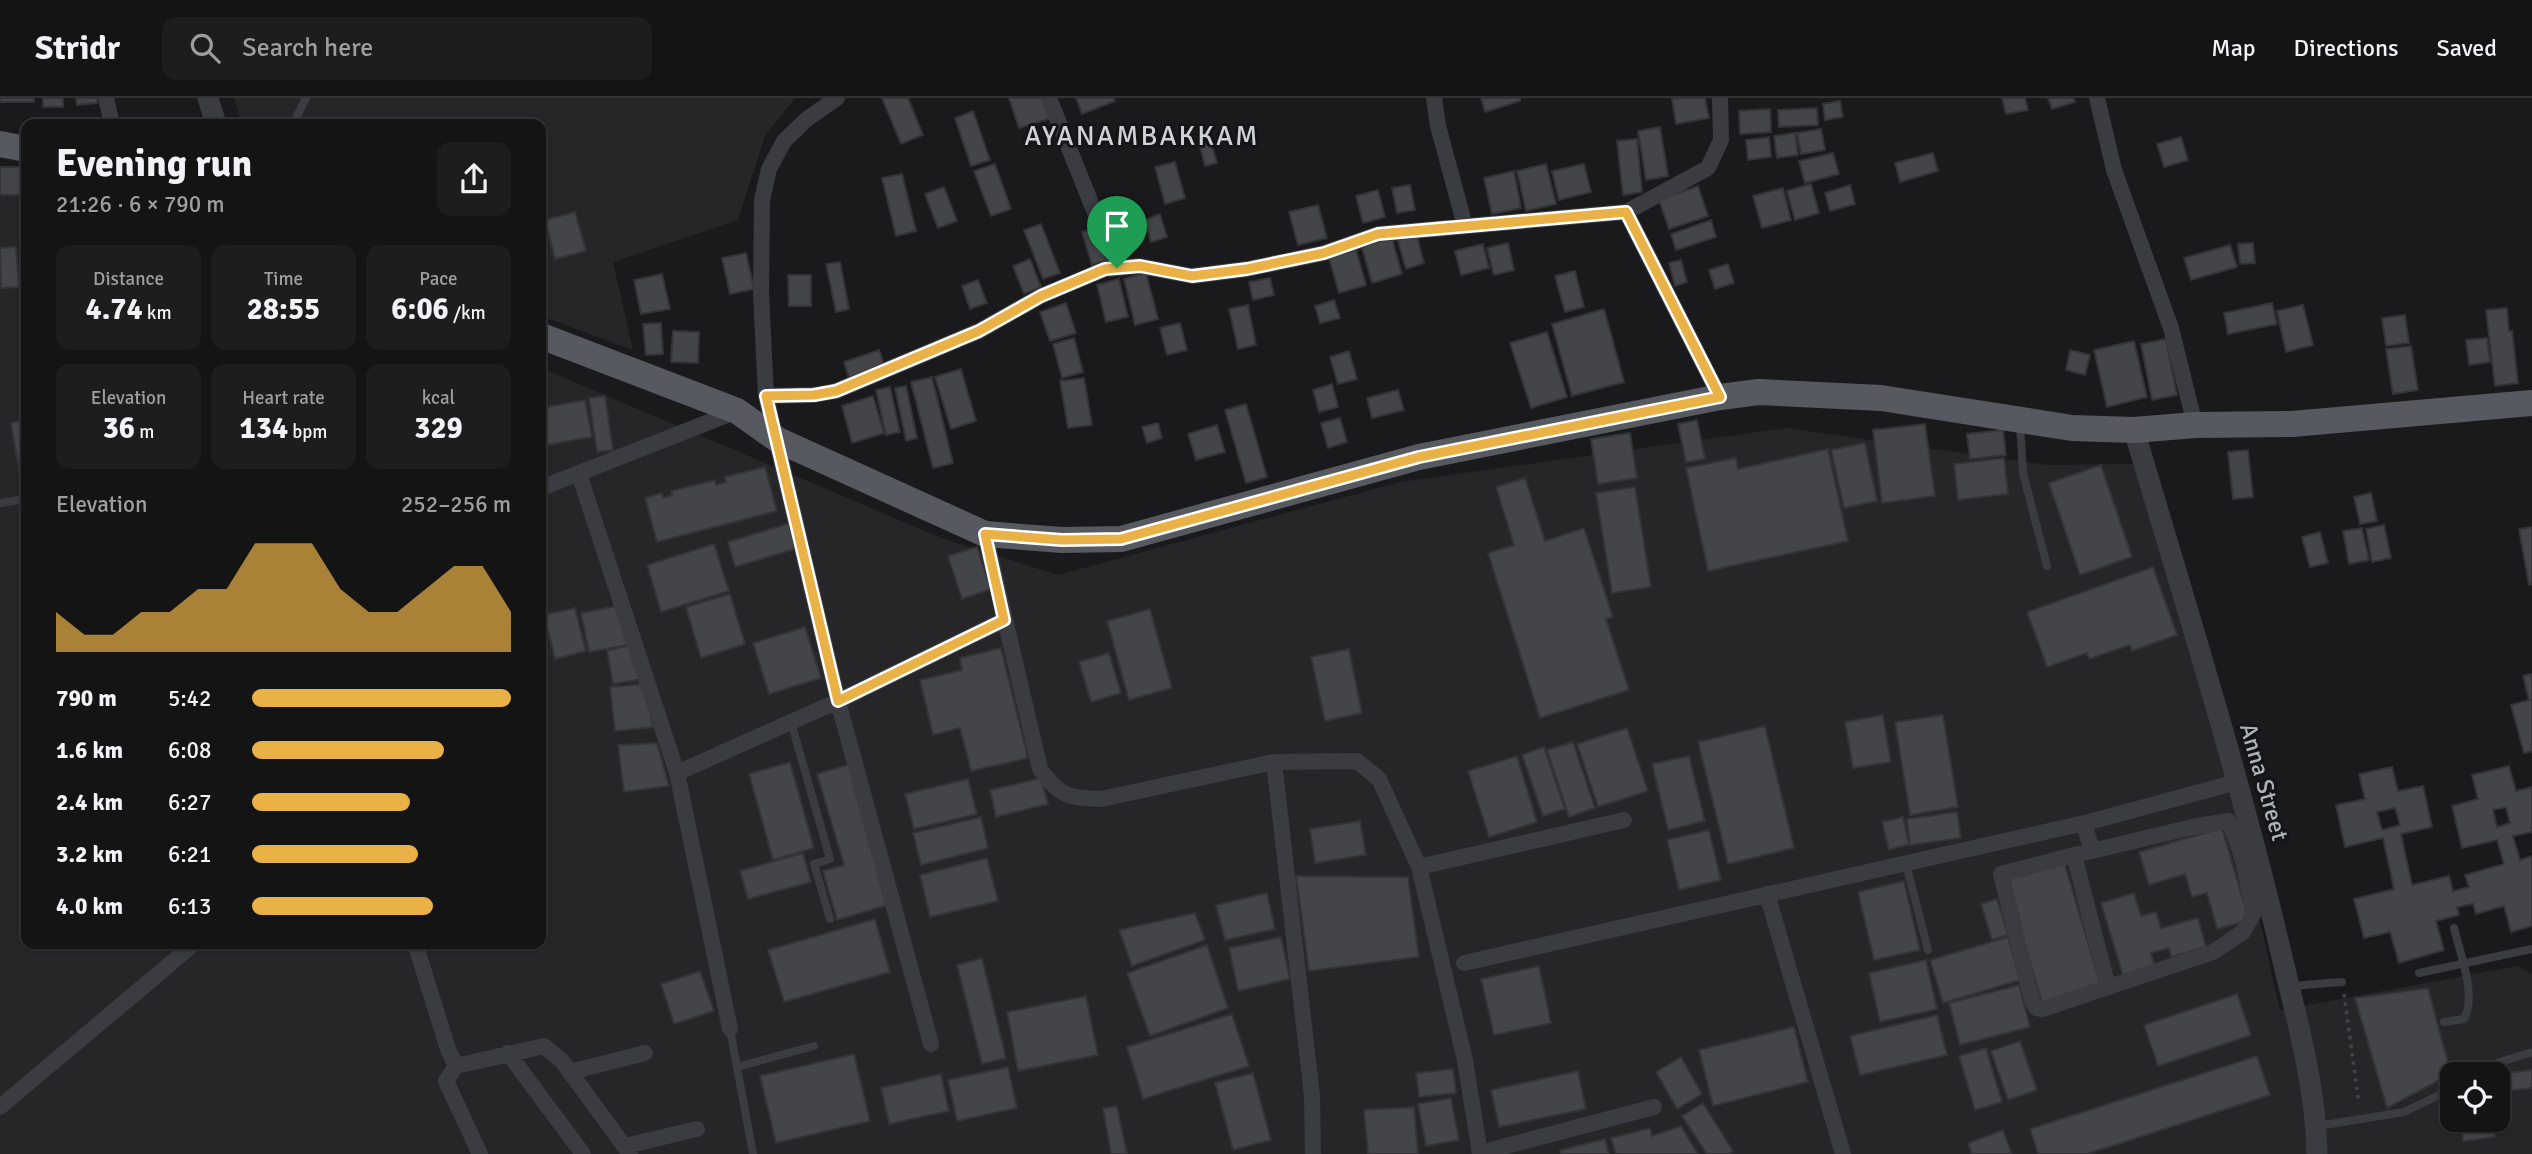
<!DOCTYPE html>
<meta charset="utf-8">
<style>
body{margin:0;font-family:Signika,sans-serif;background:#1d1d1e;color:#f1f3f6;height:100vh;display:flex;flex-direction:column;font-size:26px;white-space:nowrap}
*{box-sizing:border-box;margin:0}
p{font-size:23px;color:#9d9ea0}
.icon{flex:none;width:38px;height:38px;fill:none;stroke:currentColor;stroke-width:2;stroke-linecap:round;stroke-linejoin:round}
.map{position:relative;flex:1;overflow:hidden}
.sheet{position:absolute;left:21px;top:21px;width:525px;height:830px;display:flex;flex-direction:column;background:#141415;border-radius:14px;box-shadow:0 2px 5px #0004,0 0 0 2px #333334}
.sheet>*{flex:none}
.tools{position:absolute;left:2440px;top:964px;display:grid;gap:14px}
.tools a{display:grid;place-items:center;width:70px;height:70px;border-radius:14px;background:#141415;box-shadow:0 2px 5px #0004,0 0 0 2px #333334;font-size:35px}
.pin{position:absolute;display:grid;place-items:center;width:60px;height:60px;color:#fff;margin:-72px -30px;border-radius:50% 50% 50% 0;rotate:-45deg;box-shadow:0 0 7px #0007}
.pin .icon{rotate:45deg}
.round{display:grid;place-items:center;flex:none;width:74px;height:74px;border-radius:14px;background:#1d1d1e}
.head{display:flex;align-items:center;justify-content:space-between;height:119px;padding:0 35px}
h1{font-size:38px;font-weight:700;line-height:52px}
.stats{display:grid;grid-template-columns:repeat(3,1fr);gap:10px;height:119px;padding:7px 35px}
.stats div{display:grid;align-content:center;border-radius:14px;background:#1d1d1e;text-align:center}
.stats b{font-size:30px;font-weight:700}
.stats small{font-size:19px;font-weight:400}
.stats p{font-size:19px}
.chart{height:196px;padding:14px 35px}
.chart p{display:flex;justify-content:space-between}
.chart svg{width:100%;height:126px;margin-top:7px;fill:#e9b146;opacity:.7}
ul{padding:0 35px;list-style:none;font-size:23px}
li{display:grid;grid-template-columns:112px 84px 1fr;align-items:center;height:52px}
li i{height:18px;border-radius:9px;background:#e9b146}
header{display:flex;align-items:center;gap:42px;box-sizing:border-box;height:98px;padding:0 35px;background:#141415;border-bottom:2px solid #333334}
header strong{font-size:33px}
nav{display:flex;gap:38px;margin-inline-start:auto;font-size:24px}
.search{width:490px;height:63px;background:#1d1d1e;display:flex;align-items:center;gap:18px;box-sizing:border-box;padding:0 24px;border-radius:14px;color:#9d9ea0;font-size:26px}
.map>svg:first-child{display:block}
.built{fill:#262629;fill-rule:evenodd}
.building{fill:#444549;stroke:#343438;stroke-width:2;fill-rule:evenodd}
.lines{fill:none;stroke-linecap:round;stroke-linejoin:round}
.path{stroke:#414348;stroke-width:3.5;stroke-dasharray:3.5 5;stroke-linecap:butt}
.service{stroke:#3b3c41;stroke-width:8}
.minor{stroke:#3b3c41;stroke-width:16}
.tertiary{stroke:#3b3c41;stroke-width:21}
.primary{stroke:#575960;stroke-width:26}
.route-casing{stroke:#fff;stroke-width:14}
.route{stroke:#e9b146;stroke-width:9}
.labels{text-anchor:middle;stroke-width:6;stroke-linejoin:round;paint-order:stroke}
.street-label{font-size:24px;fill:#adb2bb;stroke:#151517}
.quarter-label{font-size:28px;letter-spacing:2px;fill:#ced1d7;stroke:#151517}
</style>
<header>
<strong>Stridr</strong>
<div class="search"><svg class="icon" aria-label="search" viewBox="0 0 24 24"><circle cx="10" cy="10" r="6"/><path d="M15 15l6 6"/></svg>Search here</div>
<nav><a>Map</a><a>Directions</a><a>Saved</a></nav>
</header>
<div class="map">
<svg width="2532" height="1056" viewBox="0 0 2532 1056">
<rect width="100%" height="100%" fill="#1a1a1c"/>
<path class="built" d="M234 0H795L765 38 738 122 613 164 633 252 541 218V26H242Z
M0 81 26 86V845H541V270L944 441 1058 477 1400 384 1786 330 2047 367 2134 366 2220 645 2280 912 2518 868 2532 876V1056H0ZM2452 976H2497V1022H2452Z"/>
<path class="building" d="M0 0H34V4H0Z
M43 0H63V9H43Z
M76 0H97V5L77 7Z
M882 0H908L923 37 901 46Z
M1009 0H1049L1055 19 1019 30Z
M1076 0H1113L1115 3 1082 16Z
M1481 0H1520V3L1485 14Z
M1679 0H1705L1709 20 1676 26 1672 1Z
M2002 0H2025L2028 12 2006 16Z
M2048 0H2073L2075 4 2052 11Z
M1840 3 1843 19 1825 22 1823 6Z
M1817 10 1818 27 1779 29 1778 12Z
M1770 11 1771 34 1740 36 1739 13Z
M973 13 990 62 971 68 955 20Z
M1660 29 1668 78 1646 82 1638 33Z
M1821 31 1825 52 1801 56 1797 35Z
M1795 35 1798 57 1777 60 1774 38Z
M1769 39 1771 59 1748 62 1746 42Z
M2181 39 2188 62 2164 69 2157 46Z
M1210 41 1217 65 1205 68 1199 44Z
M1637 41 1642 94 1623 97 1617 43Z
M1833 55 1839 76 1805 85 1799 63Z
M1933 55 1938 73 1900 84 1895 65Z
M1175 64 1185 100 1165 106 1155 69Z
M995 66 1011 111 991 118 974 73Z
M1546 66 1556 106 1526 113 1517 73Z
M1584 66 1591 94 1559 102 1552 73Z
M0 69H20V97H0Z
M1514 73 1521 110 1492 116 1484 80Z
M902 76 916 133 896 138 882 80Z
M1811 86 1819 115 1795 122 1787 93Z
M1410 87 1415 112 1397 115 1392 90Z
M1850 87 1855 106 1830 113 1825 95Z
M1698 88 1708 118 1669 131 1659 102Z
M944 89 957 123 938 130 925 96Z
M1783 90 1791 122 1762 130 1753 98Z
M1378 92 1385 119 1363 125 1356 98Z
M1318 107 1327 140 1298 147 1289 114Z
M575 114 586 153 555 161 545 122Z
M1160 116 1167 139 1151 144 1144 122Z
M1711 122 1716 139 1676 152 1671 136Z
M1119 123 1130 155 1092 167 1082 134Z
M1041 126 1060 175 1043 181 1024 132Z
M1416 135 1424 165 1406 171 1397 140Z
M1391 137 1402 176 1372 185 1361 146Z
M1508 145 1514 172 1494 177 1487 150Z
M2253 145 2255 165 2240 166 2238 146Z
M1483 146 1489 170 1461 177 1455 153Z
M2230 147 2237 169 2191 182 2184 160Z
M16 149 19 189 1 190 0 150Z
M1356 152 1366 187 1339 195 1329 160Z
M746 155 754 191 730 196 722 160Z
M1030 161 1041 189 1024 196 1013 168Z
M1681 162 1687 184 1675 188 1669 165Z
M840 164 849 211 836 214 826 166Z
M1728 166 1734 185 1715 191 1709 172Z
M1575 173 1584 209 1565 214 1555 178Z
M1146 175 1158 221 1135 227 1124 181Z
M662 176 670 211 641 216 634 182Z
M788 177H811V208H789Z
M1270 180 1274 197 1253 202 1249 184Z
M1119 181 1128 219 1106 224 1097 187Z
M978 182 987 205 970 211 962 188Z
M1334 202 1340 220 1320 225 1315 208Z
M1066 205 1076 235 1050 243 1040 214Z
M2272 205 2277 226 2228 236 2224 215Z
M1248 207 1256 247 1238 251 1229 211Z
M2303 207 2313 247 2286 254 2277 213Z
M2507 210 2509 233H2512L2518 285 2495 288 2486 212Z
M1604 211 1624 284 1572 298 1552 226Z
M2405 217 2409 245 2386 248 2382 220Z
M661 225 663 256 646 257 643 226Z
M1180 225 1187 252 1167 257 1160 230Z
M673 233 699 234 698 265 671 264Z
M1547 234 1567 299 1531 310 1510 245Z
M1074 240 1083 274 1062 280 1053 246Z
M2487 240 2490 264 2469 267 2466 242Z
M2166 241 2177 297 2152 302 2141 246Z
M2134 243 2147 299 2107 309 2094 252Z
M2411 248 2418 292 2393 296 2386 251Z
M879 252 886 272 850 284 844 264Z
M2070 252 2090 257 2085 277 2066 272Z
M1349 253 1357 281 1338 286 1330 259Z
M961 271 976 323 951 331 935 279Z
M932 279 953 365 933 370 911 284Z
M1084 280 1092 327 1068 330 1060 283Z
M1332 286 1338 309 1319 314 1313 292Z
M906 288 917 340 906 343 895 290Z
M890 289 900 334 886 337 876 292Z
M1398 292 1404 312 1372 320 1367 300Z
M605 298 613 352 597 354 589 300Z
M873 298 884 335 852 345 842 308Z
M585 302 592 339 541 348V310Z
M1246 306 1267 379 1246 385 1225 312Z
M1340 320 1347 344 1328 350 1321 325Z
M26 322V376L20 377 11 325Z
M1697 322 1705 361 1686 364 1678 326Z
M1158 325 1162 340 1147 345 1142 329Z
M1925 326 1935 398 1882 405 1873 332Z
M1217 327 1225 354 1196 362 1188 336Z
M2003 332 2006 357 1970 361 1967 336Z
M1630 335 1637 380 1598 386 1591 341Z
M1865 345 1877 403 1844 410 1831 352Z
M1828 351 1848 443 1708 473 1686 370 1736 360 1738 371Z
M2248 352 2253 399 2233 401 2228 354Z
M2004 360 2008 396 1958 402 1954 366Z
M2101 367 2132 459 2080 477 2049 385Z
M765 369 777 413 657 444 645 400 662 395 663 400 672 397 671 393 715 382 716 387 726 384 724 379Z
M1525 380 1545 443 1584 430 1613 519 1606 521 1629 592 1540 620 1488 455 1514 447 1496 389Z
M1635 389 1651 489 1612 495 1596 395Z
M2371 395 2377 423 2360 426 2354 399Z
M790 425 798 450 735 469 728 444Z
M2384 427 2391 460 2372 464 2366 431Z
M2532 429V486L2529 487 2519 431Z
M2362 430 2369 462 2349 466 2343 433Z
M2320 434 2328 465 2310 469 2302 439Z
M714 446 729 493 661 514 647 467Z
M977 449 991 491 962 501 948 458Z
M2153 469 2177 537 2132 553 2130 547 2089 561 2087 555 2047 569 2027 514Z
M730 496 745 546 701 560 686 509Z
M621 507 628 547 589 554 581 515Z
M575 510 586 553 555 561 544 517Z
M1150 511 1172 590 1129 602 1107 523Z
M805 529 821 580 769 596 753 545Z
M630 547 642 581 613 586 607 553Z
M1001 550 1028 660 971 673 960 630 933 637 920 582 962 572 960 560Z
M1349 551 1362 615 1325 623 1311 559Z
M1109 555 1121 595 1091 604 1079 564Z
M2532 576V653L2524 655 2511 607 2529 602 2523 578Z
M645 586 653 629 615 633 610 589Z
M1883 617 1891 664 1853 670 1845 624Z
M1943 617 1958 709 1910 717 1895 624Z
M1765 628 1794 750 1728 766 1698 644Z
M1627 630 1648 693 1598 709 1577 646Z
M1573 644 1595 710 1569 719 1547 652Z
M657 645 669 688 624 694 618 647Z
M1544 649 1565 711 1543 718 1522 657Z
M1517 658 1537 724 1489 739 1468 673Z
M1689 658 1705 723 1668 732 1652 666Z
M790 664 814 750 773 762 749 676Z
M850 666 891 806 837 822 823 773 844 767 817 676Z
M2509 668 2516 693 2532 689V734L2513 738 2520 762 2532 758V828L2511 834 2504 808 2476 816 2473 806 2457 809 2459 817 2436 823 2444 852 2399 865 2390 834 2364 840 2354 801 2394 791 2383 740 2345 749 2336 707 2365 701 2359 676 2392 669 2398 693 2423 688 2432 729 2401 736 2412 787 2449 778 2453 793 2469 789 2465 777 2504 766 2497 742 2462 750 2452 708 2478 701 2472 677ZM2506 709 2510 725 2497 729 2493 712ZM2395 710 2400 727 2382 732 2377 714Z
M1041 680 1048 706 996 719 990 692Z
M968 681 977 716 914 731 905 696Z
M1957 714 1961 740 1910 747 1907 721Z
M981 719 988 750 921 767 913 735Z
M1903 719 1909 746 1889 752 1882 724Z
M1360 723 1366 757 1315 765 1310 731Z
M2222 730 2249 822 2217 831 2207 795 2192 799 2185 776 2149 787 2139 754Z
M1709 732 1721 782 1679 792 1667 742Z
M803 755 811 784 748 801 740 773Z
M987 760 998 803 930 819 920 777Z
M2063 760 2101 889 2043 908 2004 777Z
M1296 778 1408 779 1419 859 1309 873Z
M1904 783 1920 852 1874 862 1858 794Z
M1267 795 1275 831 1225 842 1216 807Z
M2134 795 2141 818 2156 814 2161 830 2198 820 2206 849 2171 859 2169 850 2151 855 2156 872 2124 881 2101 805Z
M1997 801 2008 837 1992 842 1981 806Z
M1195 815 1205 842 1132 868 1119 832Z
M875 821 890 874 784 904 768 852Z
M1281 839 1290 881 1238 893 1229 850Z
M2008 839 2020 882 1943 905 1930 862Z
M1207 847 1228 910 1150 938 1127 875Z
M982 860 1006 960 982 966 957 867Z
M1926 862 1937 911 1880 924 1869 875Z
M1539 868 1551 925 1494 937 1481 881Z
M700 873 714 913 674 926 661 886Z
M2019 887 2030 929 1960 947 1949 905Z
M2428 890 2451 976 2387 1010 2355 900Z
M2237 896 2251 937 2158 968 2144 927Z
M1086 898 1098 957 1018 973 1007 914Z
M1232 916 1249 968 1143 1001 1127 949Z
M1937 917 1947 957 1860 977 1850 938Z
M1794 929 1808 984 1713 1008 1699 952Z
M2020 943 2037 992 2008 1002 1991 953Z
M1986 950 2002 1004 1975 1012 1959 958Z
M854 956 870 1023 776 1045 760 978Z
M2257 958 2270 997 2087 1056H2038L2030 1031Z
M1681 959 1702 996 1677 1011 1656 974Z
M1008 969 1017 1010 957 1023 948 982Z
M1453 971 1456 995 1419 999 1416 975Z
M2532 972V990L2497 994 2499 976Z
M1578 973 1586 1011 1499 1029 1491 992Z
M1253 975 1271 1042 1233 1052 1215 985Z
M941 976 949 1013 889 1026 881 990Z
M1451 1000 1459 1042 1426 1048 1418 1006Z
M1703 1005 1733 1053 1729 1056H1707L1682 1018Z
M1117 1008 1127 1056H1111L1103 1010Z
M1414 1009 1418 1056H1368L1364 1012Z
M2461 1022H2493L2495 1039 2463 1043Z
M1681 1028 1698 1056H1616L1611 1040 1650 1030 1652 1038Z
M2003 1032 2012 1056H1972L1968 1045Z
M1605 1041 1609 1056H1561L1560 1052Z"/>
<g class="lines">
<path class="path" d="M2344 896 2359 1006"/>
<path class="service" d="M293 26 306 0
M2020 327 2023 375 2047 468
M0 405 26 401
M791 624 830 761 814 766 830 821
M1906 766 1928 852
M2419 875 2532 851
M2292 888 2342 884
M2444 924 2464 921C2477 898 2460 855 2454 830
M730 931 753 1056
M737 969 814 948
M2474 976 2484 969 2532 954
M2318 1028 2404 1014 2452 991"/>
<path class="minor" d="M106 0 112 26
M837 0 807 21 784 43 769 71 762 102 761 196 766 298 838 603 931 946
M1049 0 1117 170
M1434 0 1438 28 1465 128
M2097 0 2114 72 2171 230 2195 327
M766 298 814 297 836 293 979 233 1041 198 1105 171 1140 168 1192 178 1247 171 1324 155 1378 136 1626 114
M1720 299 1626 114 1708 70 1721 42 1720 0
M579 376 677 675 838 603 1004 522
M541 390 737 313
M985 436 1040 671C1060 698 1067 700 1101 701L1274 664 1357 663 1379 681 1419 769 1465 962 1480 1056
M1274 664 1312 998 1313 1056
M677 675 730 931
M2084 725 2092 753 2074 757 2108 889
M2074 757 2001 776 2032 902 2036 910 2043 911 2213 854 2243 834 2253 817C2249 786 2243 752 2228 723L2192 729 2092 753
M1419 769 1624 722
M1767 796 1843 1056
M415 845 448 951 456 968
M1464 865 2089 724 2237 684
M508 955 583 1056
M570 974 645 955
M0 1009 195 845
M625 1048 697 1031
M1480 1055 1654 1009
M480 1056 446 983 456 968 544 948 562 963 630 1056"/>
<path class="tertiary" d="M208 0 216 26
M2134 332C2184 501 2237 670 2278 842 2294 912 2316 984 2317 1056"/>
<path class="primary" d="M0 46 26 51
M541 238 737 313 778 342 985 436 1062 442 1121 441 1419 359 1720 299 1759 294 1881 300 2072 330 2134 332 2195 327 2292 326 2532 305"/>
</g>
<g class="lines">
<defs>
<path id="route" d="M1626 114 1720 299 1419 359 1121 441 1062 442 985 436 1004 522 838 603 766 298 814 297 836 293 979 233 1041 198 1105 171 1140 168 1192 178 1247 171 1324 155 1378 136Z"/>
</defs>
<use href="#route" class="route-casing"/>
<use href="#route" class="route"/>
</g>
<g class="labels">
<g class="street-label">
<text transform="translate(2264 684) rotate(74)" y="8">Anna Street</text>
</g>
<g class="quarter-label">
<text x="1142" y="47">AYANAMBAKKAM</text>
</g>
</g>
</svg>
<div class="tools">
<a><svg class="icon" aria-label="locate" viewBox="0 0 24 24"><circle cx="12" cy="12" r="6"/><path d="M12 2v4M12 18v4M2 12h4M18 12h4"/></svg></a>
</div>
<div class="pin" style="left:1117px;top:170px;background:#1e9e55"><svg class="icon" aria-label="arrive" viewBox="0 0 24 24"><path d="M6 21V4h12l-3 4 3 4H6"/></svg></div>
<section class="sheet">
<div class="head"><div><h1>Evening run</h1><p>21:26 · 6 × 790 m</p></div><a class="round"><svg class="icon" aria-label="share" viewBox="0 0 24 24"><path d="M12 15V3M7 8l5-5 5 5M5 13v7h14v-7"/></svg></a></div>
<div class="stats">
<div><p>Distance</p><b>4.74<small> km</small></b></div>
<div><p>Time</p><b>28:55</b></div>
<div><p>Pace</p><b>6:06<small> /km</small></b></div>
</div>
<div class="stats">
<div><p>Elevation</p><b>36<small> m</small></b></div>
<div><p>Heart rate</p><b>134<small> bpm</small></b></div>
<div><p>kcal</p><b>329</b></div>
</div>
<div class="chart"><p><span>Elevation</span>252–256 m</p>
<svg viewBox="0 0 160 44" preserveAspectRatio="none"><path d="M0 44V30L10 38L20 38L30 30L40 30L50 22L60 22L70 6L80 6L90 6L100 22L110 30L120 30L130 22L140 14L150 14L160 30V44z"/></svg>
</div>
<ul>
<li><b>790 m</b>5:42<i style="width:100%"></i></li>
<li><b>1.6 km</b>6:08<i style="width:74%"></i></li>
<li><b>2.4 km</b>6:27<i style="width:61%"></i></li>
<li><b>3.2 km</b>6:21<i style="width:64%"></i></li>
<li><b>4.0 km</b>6:13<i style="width:70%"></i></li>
</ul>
</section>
</div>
